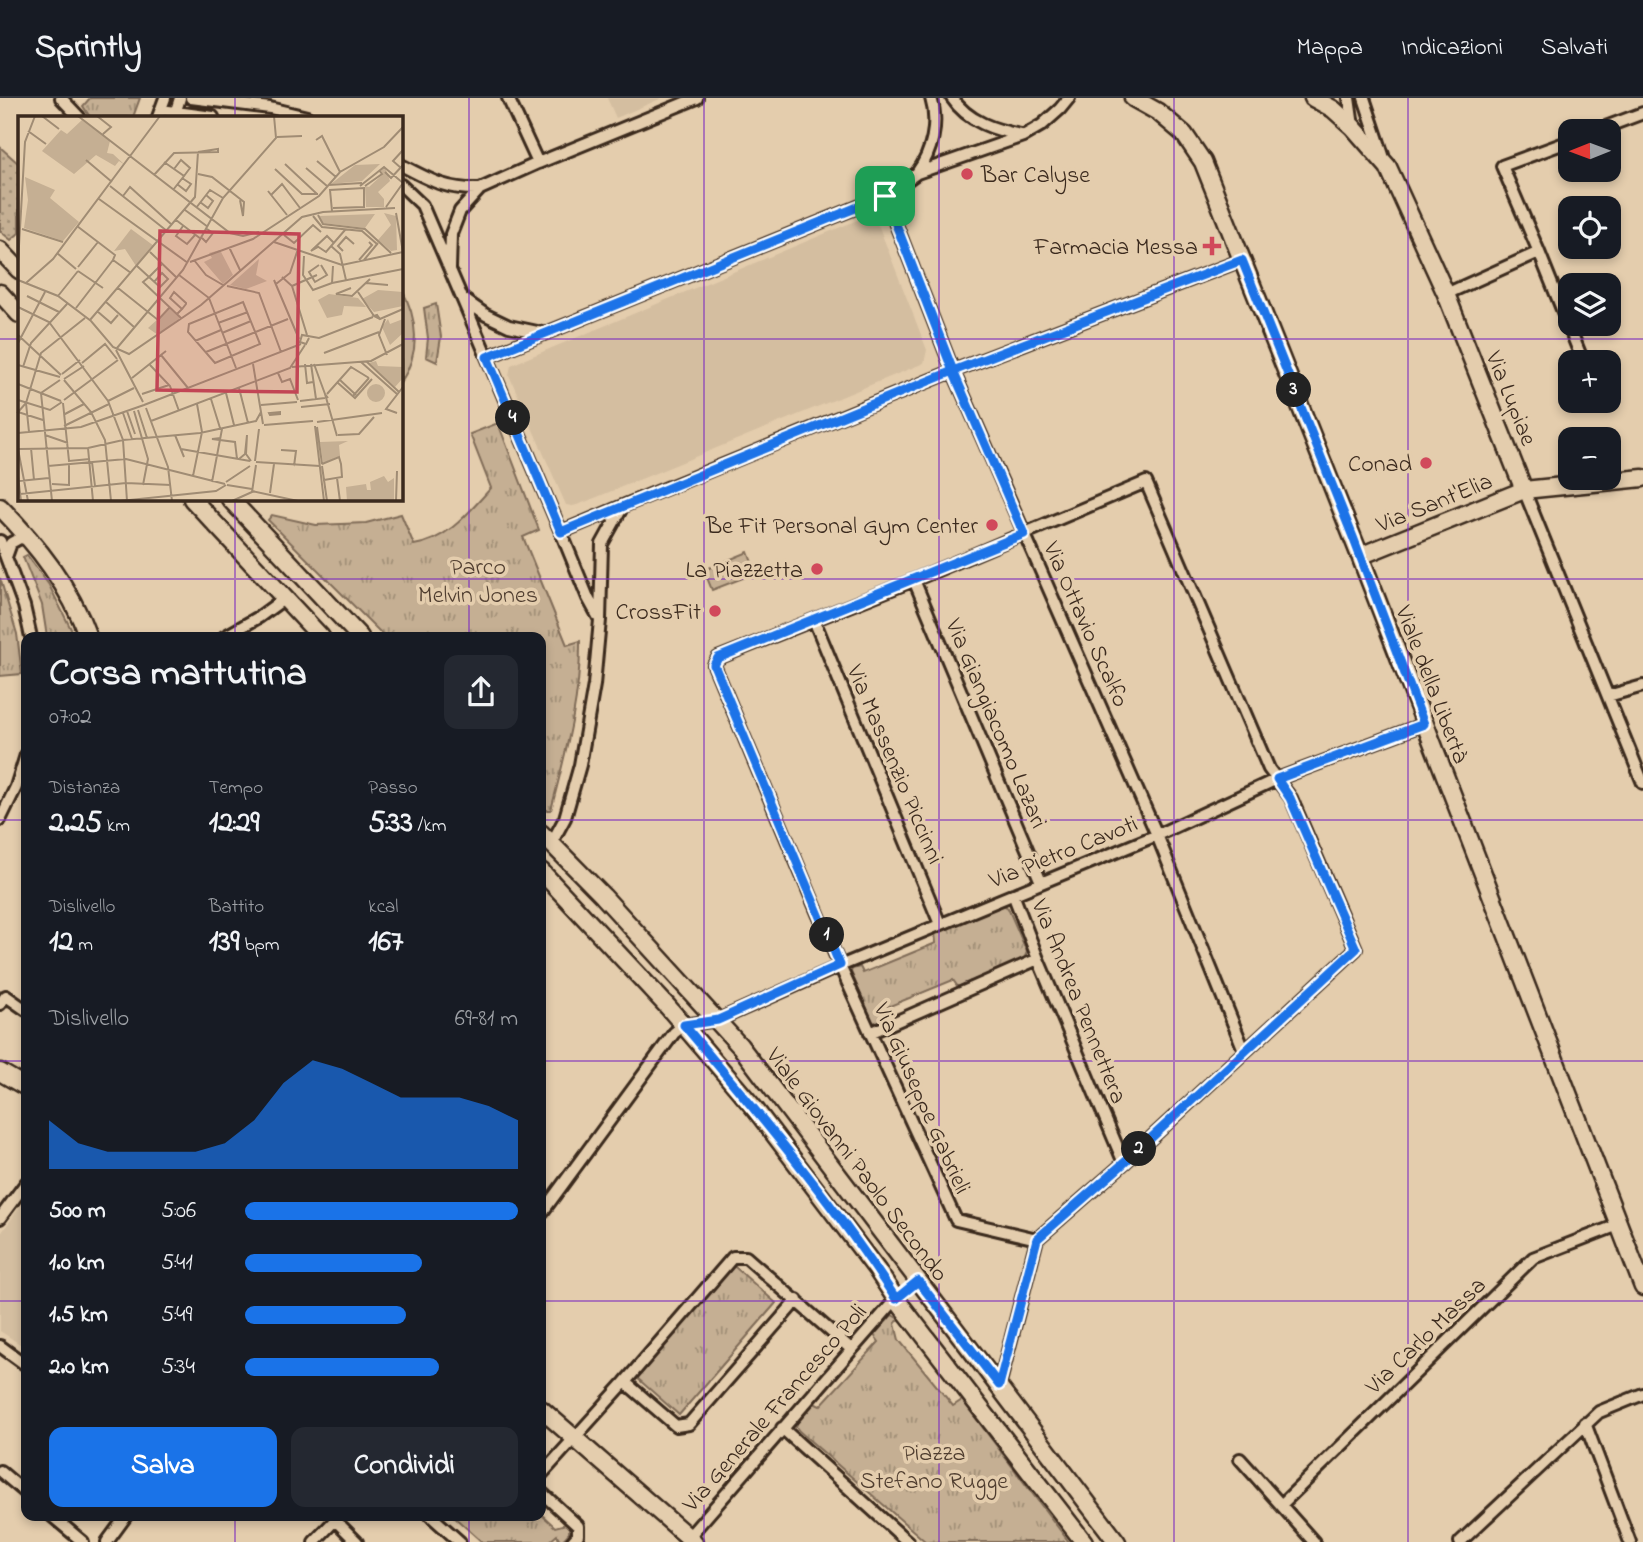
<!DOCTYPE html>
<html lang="it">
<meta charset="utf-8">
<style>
body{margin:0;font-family:"Indie Flower",sans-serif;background:#242831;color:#f1f3f6;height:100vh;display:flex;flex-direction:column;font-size:26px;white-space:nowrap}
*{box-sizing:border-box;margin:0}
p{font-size:23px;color:#9ea1a6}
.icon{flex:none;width:38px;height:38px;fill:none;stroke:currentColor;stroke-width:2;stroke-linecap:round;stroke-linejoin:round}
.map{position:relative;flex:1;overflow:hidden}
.drawer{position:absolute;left:21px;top:534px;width:525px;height:889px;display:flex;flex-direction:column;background:#171b24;border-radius:14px;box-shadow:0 4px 10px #0003}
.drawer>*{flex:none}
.needle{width:46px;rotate:269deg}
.tools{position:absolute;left:1558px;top:21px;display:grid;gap:14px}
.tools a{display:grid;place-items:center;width:63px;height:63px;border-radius:14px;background:#171b24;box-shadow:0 4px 10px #0003;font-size:35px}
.pin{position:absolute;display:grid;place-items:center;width:60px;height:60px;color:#fff;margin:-30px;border-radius:14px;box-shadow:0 4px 10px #0006}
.km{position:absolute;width:35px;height:35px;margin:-18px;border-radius:50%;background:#222;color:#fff;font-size:19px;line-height:35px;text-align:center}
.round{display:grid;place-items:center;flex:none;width:74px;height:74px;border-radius:14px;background:#242831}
.headline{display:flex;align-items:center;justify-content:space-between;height:119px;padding:0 28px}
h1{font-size:38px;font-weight:700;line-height:52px}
.metrics{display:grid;grid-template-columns:repeat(3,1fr);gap:10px;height:119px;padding:7px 28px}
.metrics div{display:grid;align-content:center}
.metrics b{font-size:30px;font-weight:700}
.metrics small{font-size:19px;font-weight:400}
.metrics p{font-size:19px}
.chart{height:196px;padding:14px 28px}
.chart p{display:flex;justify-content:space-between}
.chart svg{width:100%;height:126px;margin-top:7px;fill:#1a73e8;opacity:.7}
.button{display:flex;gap:14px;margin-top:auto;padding:14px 28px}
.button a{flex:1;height:80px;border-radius:14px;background:#1a73e8;color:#fff;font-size:28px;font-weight:700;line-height:80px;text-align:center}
.button a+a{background:#242831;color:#f1f3f6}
ul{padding:0 28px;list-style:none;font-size:23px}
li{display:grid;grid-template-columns:112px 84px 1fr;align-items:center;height:52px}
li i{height:18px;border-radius:9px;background:#1a73e8}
header{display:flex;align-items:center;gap:42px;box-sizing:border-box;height:98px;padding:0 35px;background:#171b24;border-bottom:2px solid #363941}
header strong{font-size:33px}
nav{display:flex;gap:38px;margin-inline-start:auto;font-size:24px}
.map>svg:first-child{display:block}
.built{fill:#d4bea0}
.grass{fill:url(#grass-tufts);stroke:#806c58;stroke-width:2}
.garden{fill:url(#garden-dots);stroke:#806c58;stroke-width:2}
.pitch{fill:#c5af93;stroke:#806c58;stroke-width:2}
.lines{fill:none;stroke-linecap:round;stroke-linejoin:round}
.street-casing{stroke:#3b2a1e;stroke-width:16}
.secondary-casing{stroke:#3b2a1e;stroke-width:21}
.street{stroke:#e4cdad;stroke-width:10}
.secondary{stroke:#e4cdad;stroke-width:16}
.route-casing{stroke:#fff;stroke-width:14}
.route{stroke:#1a73e8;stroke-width:9}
.grid{fill:none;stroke:#7b2cbf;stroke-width:2;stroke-opacity:0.55}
.poi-dot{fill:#d1495b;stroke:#e4cdad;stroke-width:2.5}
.labels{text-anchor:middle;stroke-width:7;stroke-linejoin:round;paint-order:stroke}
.poi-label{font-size:24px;fill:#3b2a1e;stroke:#e4cdad;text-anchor:end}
.street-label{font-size:24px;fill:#3b2a1e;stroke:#e4cdad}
.park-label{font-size:24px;fill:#503e30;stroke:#e4cdad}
.inset-road{fill:none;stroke:#a08c74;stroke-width:2}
.view{fill:#c24655;fill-opacity:0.15;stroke:#c24655;stroke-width:3.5}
.inset-edge{fill:none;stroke:#3b2a1e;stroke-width:3.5}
</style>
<header>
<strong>Sprintly</strong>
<nav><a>Mappa</a><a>Indicazioni</a><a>Salvati</a></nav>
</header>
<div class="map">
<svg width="1643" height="1444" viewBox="0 0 1643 1444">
<defs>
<pattern id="grass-tufts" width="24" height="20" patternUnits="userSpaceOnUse" patternTransform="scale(1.75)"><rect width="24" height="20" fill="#c5af93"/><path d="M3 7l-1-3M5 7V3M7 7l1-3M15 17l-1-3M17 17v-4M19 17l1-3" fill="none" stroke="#a18f77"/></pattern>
<pattern id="garden-dots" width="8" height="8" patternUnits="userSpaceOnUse" patternTransform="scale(1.75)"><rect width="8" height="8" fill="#c5af93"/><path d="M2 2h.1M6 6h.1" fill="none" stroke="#a18f77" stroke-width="1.8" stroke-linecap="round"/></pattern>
</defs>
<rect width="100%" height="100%" fill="#e4cdad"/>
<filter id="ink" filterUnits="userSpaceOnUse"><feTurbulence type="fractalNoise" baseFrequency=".0143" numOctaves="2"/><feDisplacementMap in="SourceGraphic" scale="14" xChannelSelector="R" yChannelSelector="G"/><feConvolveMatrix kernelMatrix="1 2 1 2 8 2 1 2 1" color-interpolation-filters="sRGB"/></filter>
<g filter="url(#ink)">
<path class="built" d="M607 0H662L616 20Z
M868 120 874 122 879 129 927 252 924 265 580 406 573 408 566 407 509 277 511 267 860 121Z
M26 1100V1250L0 1233V1137Z"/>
<path class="grass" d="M90 0H140L133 19H90L83 8Z
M436 206 441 239 437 264 426 259 428 240 424 210Z
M498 325 539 432 523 439 567 547 580 543C581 600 565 657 551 712H546L541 707V539H385L268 422 272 417 316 427 366 425 401 416 414 447C448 442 469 414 491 390L470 336Z
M27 457 49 487 75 539H47L42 507 23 459Z
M0 480 17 536 22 576 0 578Z
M1003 807 1008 810 1027 854 1024 861 958 889 953 882 880 912 882 922 873 925 851 874 852 871 860 869 863 875 936 845 935 835Z
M731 1169H735L776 1205 679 1317 637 1280Z
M892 1217 899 1221 895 1226 899 1242 953 1308 962 1302 1069 1444H926L799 1333 796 1329 798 1320 814 1305 820 1308 879 1244 874 1237Z
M541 1416 555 1429 566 1426 569 1430V1435L561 1444 557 1437 549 1444H482L453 1418H541Z"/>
<path class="garden" d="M0 49 19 66V135L11 142 0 133Z"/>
<path class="pitch" d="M401 190C418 220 421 254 401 284Z
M748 454 756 475 712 492 704 472Z"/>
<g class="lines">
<defs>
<path id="street" d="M61 0 79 19
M191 0 270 10 307 19
M508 0 538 65
M952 0C968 24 995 32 1021 37
M1349 0 1353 28
M1364 0 1383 57
M161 12 213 19
M158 19 165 0
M174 19 180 0
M1595 33 1643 15
M401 67C430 82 446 92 480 91
M917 75C932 54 939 26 931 0
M401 87 422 107 462 200 486 217 509 228 542 235
M885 98 953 273 1157 737 1244 952
M1539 154 1580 256
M450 171 451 136 460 113 480 91 538 65 697 0
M1446 196 1539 154 1502 68 1570 43
M462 200 561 434
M487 259 885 98 917 75 1023 38 1042 27 1060 11 1069 0
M1146 384 1269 671 1291 700 1356 851 1124 1065 1037 1141 956 1122 840 868 714 567 718 560 914 482Z
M1524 392 1643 685
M0 443 24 508 31 539
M6 459 11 445 20 440 32 442
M914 482 1041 784
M599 520 588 500 561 434 623 408
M814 522 940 826
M224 539 259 519 285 500
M1608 598 1643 588
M0 722 16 689 26 657
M551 746 565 720 580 667 594 587 600 522 602 446 623 408 953 273 1242 162
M1013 796 1038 861 1124 1065
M0 906 6 898 26 912
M870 935 1038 861
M541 1116 674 935 684 927 718 922 840 868 1157 737 1277 681 1424 626
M0 1120 26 1085
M797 1202 689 1326 676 1328 625 1284 733 1159H746L851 1251
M0 1248 26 1267
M999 1288 1037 1141
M1585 1325 1630 1444
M782 1330 908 1444
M1240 1361 1314 1444
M0 1373 26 1395
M541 1377 625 1284
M541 1394 578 1428V1437L572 1444
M1281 1407 1533 1160 1618 1127
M52 1418 83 1444
M431 1418 460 1444
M335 1422 357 1444
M686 1442 896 1201
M107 1444 126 1418
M314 1444 339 1418
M1460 1444 1599 1314 1643 1296"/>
<path id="secondary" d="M1133 0 1158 14 1184 36 1203 64 1360 458 1643 1189
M1313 0 1333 11 1353 29 1388 69 1446 196 1524 392
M0 152 19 172
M0 195 19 216
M192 401 321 539
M230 401 360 539
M0 409C37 447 70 488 88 539
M1360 458 1524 392 1643 380
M541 735 603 798 740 948 1117 1444
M541 773 668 909 755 1011 877 1172 896 1201 1084 1444
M0 974 26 989
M541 1311 694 1444"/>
</defs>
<use href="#street" class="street-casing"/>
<use href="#secondary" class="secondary-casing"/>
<use href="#street" class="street"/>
<use href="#secondary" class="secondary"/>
</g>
</g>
<g class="lines" filter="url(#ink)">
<defs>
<path id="route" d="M885 98 953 273 1024 436 718 560 714 567 840 867 718 922 684 927C758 1015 833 1104 896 1201L918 1183 999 1287 1037 1141 1124 1065 1356 851 1290 700 1277 681 1424 626 1353 439 1242 162 953 273 561 434 487 259 885 98"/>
</defs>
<use href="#route" class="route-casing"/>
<use href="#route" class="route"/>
</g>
<path class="grid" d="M235 0V19M469 0V539M704 0V1444M939 0V1444M1174 0V1444M1408 0V1444M0 241H19M401 241H1643M235 401V539M0 481H1643M0 722H26M541 722H1643M0 963H26M541 963H1643M0 1203H26M541 1203H1643M235 1418V1444M469 1418V1444"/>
<g class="poi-dot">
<circle cx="967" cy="76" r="7"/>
<path d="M1208.5 137.5h7v7h7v7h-7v7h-7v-7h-7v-7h7z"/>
<circle cx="1426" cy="365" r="7"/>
<circle cx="992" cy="427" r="7"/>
<circle cx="817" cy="471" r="7"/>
<circle cx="715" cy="513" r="7"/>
</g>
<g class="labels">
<g class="poi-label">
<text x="981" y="84" text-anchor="start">Bar Calyse</text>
<text x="1198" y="156">Farmacia Messa</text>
<text x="1412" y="373">Conad</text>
<text x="978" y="435">Be Fit Personal Gym Center</text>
<text x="803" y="479">La Piazzetta</text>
<text x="701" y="521">CrossFit</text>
</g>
<g class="street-label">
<text transform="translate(1512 300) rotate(68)" y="8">Via Lupiae</text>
<text transform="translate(1434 404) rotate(-22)" y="8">Via Sant'Elia</text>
<text transform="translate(1087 526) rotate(66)" y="8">Via Ottavio Scalfo</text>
<text transform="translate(1433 586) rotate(69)" y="8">Viale della Libertà</text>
<text transform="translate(997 625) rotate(67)" y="8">Via Giangiacomo Lazari</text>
<text transform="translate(896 666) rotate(67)" y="8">Via Massenzio Piccinni</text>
<text transform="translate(1063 753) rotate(-22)" y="8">Via Pietro Cavoti</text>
<text transform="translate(1080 903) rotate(68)" y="8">Via Andrea Pennettera</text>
<text transform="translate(923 1000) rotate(66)" y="8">Via Giuseppe Gabrieli</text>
<text transform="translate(858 1066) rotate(53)" y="8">Viale Giovanni Paolo Secondo</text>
<text transform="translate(1425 1237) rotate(-44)" y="8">Via Carlo Massa</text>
<text transform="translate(774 1309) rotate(-49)" y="8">Via Generale Francesco Poli</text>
</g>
<g class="park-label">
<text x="478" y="476">Parco<tspan x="478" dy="28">Melvin Jones</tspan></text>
<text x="934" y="1362">Piazza<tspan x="934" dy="28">Stefano Rugge</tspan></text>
</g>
</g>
<g transform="translate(18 18)">
<rect width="385" height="385" fill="#e4cdad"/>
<path d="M64 4 92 25 89 37 95 38 107 49 101 45 97 50 78 39 56 58 24 35 43 14 49 18ZM367 51 372 65 360 76 366 83V91H348L347 70 351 71 365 58 362 54ZM366 97 378 100 379 134 373 135 360 124 373 109ZM202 134 215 159 205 168 186 146 194 142 191 137ZM241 143 238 159 249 165 228 173 212 169ZM360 174 385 176V190L356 196 344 183ZM311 178 340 182 348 191 326 190 324 199 309 202 300 184ZM152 192 162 202 140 219 130 212ZM370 203 372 208 385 203V217L372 229 364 211ZM358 245 360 250 385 251V262L377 271 351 247ZM349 277a9 9 0 1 1 18 0a9 9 0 1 1-18 0ZM330 325 321 329 322 340 305 347 302 326ZM366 360 370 366 376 362V385H329L328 371 348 368 349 374H353L352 366Z" fill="#c5af93"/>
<path d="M362 48 344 65 313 68 337 49ZM7 61 37 74 32 82 61 106 45 125 6 112 10 84ZM357 98 347 112 305 107 301 100ZM113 113 136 130 118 150 107 133 96 135Z" fill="#c5af93"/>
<path class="inset-road" d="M24 0 41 13M60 0 212 117 225 120 241 116M79 0 93 11 85 18M10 15 28 28M259 21 284 20M298 24 304 20 322 56M68 44 94 66M299 45 318 61M146 46 166 60 155 74M267 48 299 78M288 52 309 70M383 52 375 45 385 34M156 53 163 44 172 52 166 60M257 53 284 78H300M367 56 373 62 385 49M180 58 194 61 226 86 225 100 222 84M136 59 156 37 200 36V33L180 36M159 68 168 75 173 68 164 62M310 69 344 67M92 70 149 115M342 70 366 51 385 67M347 70 364 58 361 54M250 75 269 99M253 79 264 68 282 92M105 80 112 71 154 109M81 83 170 147M182 86 190 92 195 85 188 79M368 91 385 67M178 92 192 74 205 82M167 94 190 111M314 95 312 74 346 72V91L315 92M378 97 385 136M300 99 305 108 347 113 373 137M295 100 304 111 344 115 359 128M158 104 183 123M59 110 97 139 95 144 113 157M165 110 158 120 169 128 177 119M4 113 45 126M266 119 276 127 295 109 303 116M184 122 188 126 195 117 189 113M256 126 324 149 385 136M299 130 308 136 327 114M313 130 322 138 328 164M211 131 222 154M300 131 293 135 309 120 316 127M325 135 320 130 328 121 336 128M132 136 158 161M39 137 58 153M286 140 285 159 295 174 314 167 315 150M176 144 188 159 205 169M341 144 354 129 351 126M346 144 360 127M172 146 235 123 301 80 322 56 366 31 385 11M0 147 7 26 17 0M301 149 291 156 297 166 309 159 303 149M119 150 131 161 125 166 163 202M60 151 80 126M60 155 85 172M161 159 191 182 218 252M264 161 274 170 289 219M0 164 40 180 73 205 95 231 111 238 183 189 284 101 305 96 377 92M256 164 281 223M136 166 144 157 150 163 142 171 131 161 144 148M8 167 35 143 142 0M314 167 385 153M348 167 370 169M258 168 272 157 280 133M209 170 241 177 263 236M274 170 299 159M100 172 140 204 152 191M333 172 318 178 334 180 352 163M340 176 356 200M9 180 41 196M40 180 60 155M88 186 116 211M225 186 242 228 197 247 170 216 171 208ZM0 191 31 206 90 285 105 324 109 385M58 192 95 144M79 195 93 207 100 199M159 198 164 193 168 188V187L156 176 152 182 164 193M362 203 356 200 359 199 362 203 385 193M367 203 361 219 369 239M72 204 177 81 180 36M200 207 230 196M204 217 233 205M0 219 43 259M291 222 288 228 282 226 284 219 301 222 355 201M177 225 203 214M0 227 27 176M99 232 165 154 205 82 258 22 256 0M98 234 125 286M188 236 270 203M306 237 361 216M143 239 170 272M343 246 379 278M349 246 381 276M64 247 87 228 99 243M235 248 245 308M287 248 289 267 295 266M293 248 298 283M296 248 307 278M0 249 42 261M132 249 152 270 161 295M5 251 13 227 49 188M274 251 353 245 385 228M260 257 264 266 272 263 280 284M44 258 62 244M114 262 148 235M46 263 66 250M46 264 73 296 87 324 93 385M322 264 338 279M320 267 337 282 354 263M0 268 43 285M221 272 230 307M208 277 216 309M124 278 151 269M309 278 333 251 351 262M335 280 351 262M310 282 307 278 319 320M193 283 202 312M0 284 32 294 44 286M46 284 100 244M90 285 116 272M282 285 307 282M8 287 0 296 25 304M45 287 51 345 72 343M126 289 283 228M243 289 279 286M283 291 312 288M128 292 150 351 154 385M120 294 129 322M109 295 117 318M116 295 130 343 125 369M262 296V298L252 299 251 297ZM105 297 114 323M379 297 368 293 385 271M47 298 66 288M133 305 272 252 287 229M299 306 364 297M246 309 295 305M46 310 91 288M297 310 306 385M299 311 304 348M11 316 8 287 23 237 67 202M0 317 63 311 126 289M27 319 50 327M157 319 166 341M320 319 341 318 356 301M203 322 194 323 217 326 219 343M13 332 16 364M70 332 75 385M0 333 70 332 105 324 182 317 238 305 243 296M0 333 10 385M163 333 232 345M263 334 278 335 276 350M221 343 227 338 229 319 228 338 233 345M237 345 241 313M74 346 77 370M238 346 302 350M304 348 321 341 323 348 324 361 306 364M30 350 108 343 207 368M304 350 309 385M0 360 3 385M175 360 184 316 179 288M319 362 322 385M1 365 31 362M194 366 204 313M208 366 232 350M34 368 51 369V349M209 369 234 373M234 375 280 385M252 377 256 348M2 378 108 367 153 369M34 385 23 277 42 264M102 385 198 375 208 369M214 385 234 376 238 349M378 385 379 355"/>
<path class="view" d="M142 115 281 118 279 276 139 274Z"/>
<rect width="385" height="385" class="inset-edge"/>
</g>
</svg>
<div class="tools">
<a><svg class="needle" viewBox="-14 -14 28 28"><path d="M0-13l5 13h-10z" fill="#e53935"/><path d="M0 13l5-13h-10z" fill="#9ea1a6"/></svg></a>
<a><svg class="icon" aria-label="locate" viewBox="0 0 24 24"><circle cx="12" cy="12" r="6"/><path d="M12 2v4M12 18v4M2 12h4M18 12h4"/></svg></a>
<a><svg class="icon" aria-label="layers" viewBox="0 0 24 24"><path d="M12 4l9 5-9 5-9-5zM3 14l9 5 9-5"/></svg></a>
<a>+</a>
<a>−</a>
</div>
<div class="pin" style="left:885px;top:98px;background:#1e9e55"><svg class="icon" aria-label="arrive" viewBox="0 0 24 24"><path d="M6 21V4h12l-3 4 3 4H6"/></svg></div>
<b class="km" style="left:827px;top:837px">1</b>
<b class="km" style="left:1139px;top:1051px">2</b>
<b class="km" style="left:1294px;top:292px">3</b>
<b class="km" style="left:513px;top:320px">4</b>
<section class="drawer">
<div class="headline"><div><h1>Corsa mattutina</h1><p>07:02</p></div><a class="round"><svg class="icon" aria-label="share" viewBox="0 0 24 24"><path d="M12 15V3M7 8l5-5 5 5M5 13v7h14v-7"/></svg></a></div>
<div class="metrics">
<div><p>Distanza</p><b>2.25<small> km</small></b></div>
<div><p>Tempo</p><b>12:29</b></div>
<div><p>Passo</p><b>5:33<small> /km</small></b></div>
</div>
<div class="metrics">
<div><p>Dislivello</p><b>12<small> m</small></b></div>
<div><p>Battito</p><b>139<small> bpm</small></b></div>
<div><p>kcal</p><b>167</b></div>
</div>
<div class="chart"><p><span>Dislivello</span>69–81 m</p>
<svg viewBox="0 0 160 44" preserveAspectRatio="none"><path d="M0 44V27L10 35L20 38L30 38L40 38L50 38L60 35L70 27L80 14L90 6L100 9L110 14L120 19L130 19L140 19L150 22L160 27V44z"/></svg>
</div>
<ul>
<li><b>500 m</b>5:06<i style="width:100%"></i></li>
<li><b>1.0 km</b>5:41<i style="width:65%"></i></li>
<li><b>1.5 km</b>5:49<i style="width:59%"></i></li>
<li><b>2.0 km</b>5:34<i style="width:71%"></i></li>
</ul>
<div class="button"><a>Salva</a><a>Condividi</a></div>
</section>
</div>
